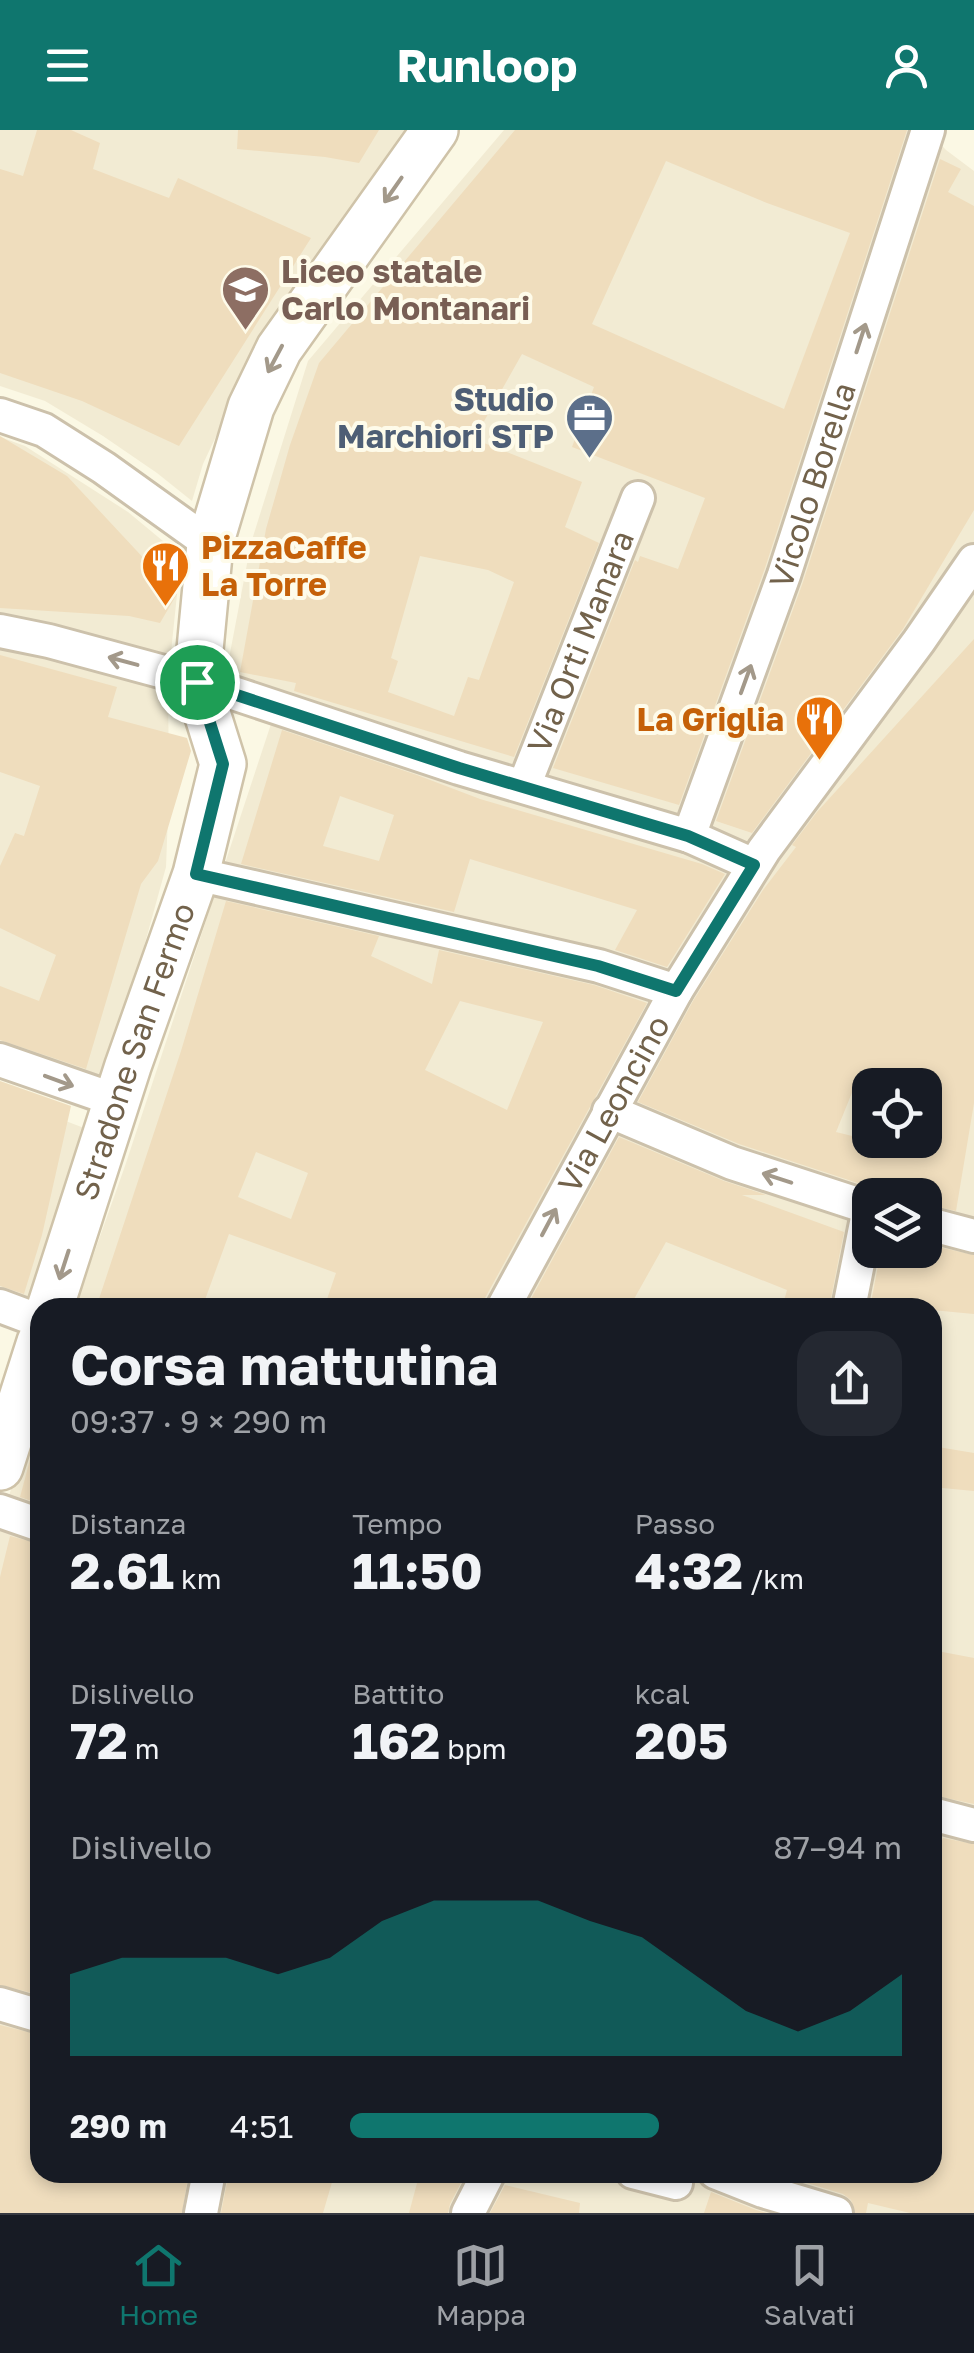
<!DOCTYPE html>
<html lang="it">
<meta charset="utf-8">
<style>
body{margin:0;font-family:"Golos Text",sans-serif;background:#242831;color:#f1f3f6;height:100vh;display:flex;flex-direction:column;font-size:38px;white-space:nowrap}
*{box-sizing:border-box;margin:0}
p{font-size:32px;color:#9ea1a6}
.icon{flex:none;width:55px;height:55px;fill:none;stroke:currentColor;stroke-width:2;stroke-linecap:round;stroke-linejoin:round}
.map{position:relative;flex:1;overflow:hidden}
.sheet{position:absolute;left:30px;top:1168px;width:912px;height:885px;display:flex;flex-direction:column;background:#171b24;border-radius:30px;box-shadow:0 5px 15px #0003}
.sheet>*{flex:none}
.controls{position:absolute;left:852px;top:938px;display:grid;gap:20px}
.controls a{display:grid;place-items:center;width:90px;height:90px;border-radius:20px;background:#171b24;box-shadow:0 5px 15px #0003;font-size:50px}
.pin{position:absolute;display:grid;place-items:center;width:85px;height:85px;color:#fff;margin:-42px;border:5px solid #fff;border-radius:50%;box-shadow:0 2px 10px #0007}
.round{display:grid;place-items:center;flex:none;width:105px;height:105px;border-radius:30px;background:#242831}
.overview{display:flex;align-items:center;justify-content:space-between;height:170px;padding:0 40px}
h1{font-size:55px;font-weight:700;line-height:75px}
.metrics{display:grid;grid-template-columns:repeat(3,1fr);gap:15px;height:170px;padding:10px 40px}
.metrics div{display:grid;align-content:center}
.metrics b{font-size:50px;font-weight:700}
.metrics small{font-size:28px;font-weight:400}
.metrics p{font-size:28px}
.chart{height:280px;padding:20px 40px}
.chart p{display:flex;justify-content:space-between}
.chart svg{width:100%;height:180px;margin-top:10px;fill:#0f766e;opacity:.7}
ul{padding:0 40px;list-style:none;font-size:32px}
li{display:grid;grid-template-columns:160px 120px 1fr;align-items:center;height:75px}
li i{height:25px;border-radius:12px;background:#0f766e}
header{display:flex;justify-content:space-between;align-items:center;height:130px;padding:0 40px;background:#0f766e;color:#fff;font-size:45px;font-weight:700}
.dock{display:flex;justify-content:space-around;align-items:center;height:140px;border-top:2px solid #363941;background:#171b24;font-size:28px;color:#9ea1a6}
.dock a{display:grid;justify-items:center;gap:5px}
.dock .selected{color:#0f766e}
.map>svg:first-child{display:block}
.residential{fill:#f2ebd3;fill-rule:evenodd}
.building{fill:#efddbd;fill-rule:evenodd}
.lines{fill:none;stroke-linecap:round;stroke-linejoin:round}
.street-casing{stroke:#ccc1ab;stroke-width:38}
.secondary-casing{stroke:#cfc3a9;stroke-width:50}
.street{stroke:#fff;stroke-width:32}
.secondary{stroke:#fff;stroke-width:45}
.oneway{stroke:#a3998a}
.route-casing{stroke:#fff;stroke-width:20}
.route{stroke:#0f766e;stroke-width:12}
.labels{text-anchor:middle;stroke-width:8;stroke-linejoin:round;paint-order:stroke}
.education-label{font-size:32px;font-weight:bold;fill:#785e54;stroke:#fefbea;text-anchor:start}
.service-label{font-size:32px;font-weight:bold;fill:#4e5e75;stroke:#fefbea;text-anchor:end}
.street-label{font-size:32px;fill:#72624b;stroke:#fefbea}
.food-label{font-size:32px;font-weight:bold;fill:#c56008;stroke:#fefbea;text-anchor:start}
</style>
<header><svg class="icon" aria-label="menu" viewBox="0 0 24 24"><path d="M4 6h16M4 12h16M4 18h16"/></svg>Runloop<svg class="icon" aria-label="person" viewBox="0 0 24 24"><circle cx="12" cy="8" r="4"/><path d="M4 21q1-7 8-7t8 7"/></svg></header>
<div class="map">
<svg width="974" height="2083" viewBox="0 0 974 2083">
<rect width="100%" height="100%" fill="#fbf8e4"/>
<path class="residential" d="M0 0H414L247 240 203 334 192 371 157 343 103 306 45 271 0 256Z
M504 0H927L946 20 974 41V2083H0V1391L40 1277V2042H932V1178L75 1177 125 1036 271 594 226 544 251 413 308 231ZM870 955H925V1010H870ZM870 1065H925V1120H870Z
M0 307 25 316 128 382 181 426 168 551 169 658 166 737 106 954 0 913Z
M0 966 92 1001 35 1172 0 1158Z"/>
<path class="building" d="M37 0H71L100 13 93 39 169 68 178 48 311 108 179 316 82 271 0 243V39L23 46Z
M238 0H379L359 33 325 27 237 19Z
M515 0H907L765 438 679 675 553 638 635 430 638 432 640 426 678 439 705 368 572 317 594 257 522 224 474 309 582 352 565 397 599 413 514 627 294 561 296 553 240 542 266 399 290 315 319 233ZM666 31 767 73 850 103 784 279 592 194ZM420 426 488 440 514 452 479 550 468 547 454 586 388 562 398 531 391 528Z
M940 29 961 39 948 62 974 76V380L903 499 752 703 716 691 803 452Z
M0 306 67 346 177 464 160 493 129 486 0 478Z
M974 509V973L956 1081 925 1074V1065H885L876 1059 739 1014 638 972 693 871 763 760 796 717 792 715 817 682ZM860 943 913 950 912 955H925V1010H903L901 1018 836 1002Z
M0 525 117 557 108 587 187 608 191 621 158 731 141 754 86 939 0 910V856L39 871 56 825 0 798V736L15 703 24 706 40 656 0 642Z
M282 600 417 645 480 669 702 734 725 744 667 837 615 820 637 780 470 729 454 782 241 734ZM340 666 394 685 379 731 323 716Z
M226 771 379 806 371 826 432 854 439 820 594 855 647 873 485 1168 483 1178H324L336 1143 229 1104 202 1178H96L181 921ZM460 871 543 892 507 980 425 940ZM256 1022 308 1043 291 1089 238 1067Z
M0 951 71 976 42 1105 24 1164 0 1156Z
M619 1007 724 1051 766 1065H742L844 1102 829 1178H782L787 1160 666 1112 629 1178H526Z
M925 1114 974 1125V1184L932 1180V1178H870L881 1120H925Z
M932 1316 974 1323V1361L932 1357Z
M31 1326 40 1327V1374L20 1367Z
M10 1406 40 1414V1549L30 1586 40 1589V1865L0 1855V1447Z
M932 1520 974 1528V1674L932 1665Z
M943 1708 974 1714V2083H910L868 2073 866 2083H855L851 2070 843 2064 771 2042H932V1729Z
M0 1895 40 1905V2042H189L182 2083H0Z
M229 2042H335L323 2083H221Z
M420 2042H454L465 2045 450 2074 448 2083H409Z
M505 2055 580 2073 579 2083H490Z
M711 2062 756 2080 767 2083H704Z"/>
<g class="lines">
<defs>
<g id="street">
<path d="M0 285 44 300 104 338 210 414"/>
<path d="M0 501 49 511 197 551 459 638 689 706 754 735"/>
<path id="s1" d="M524 656 638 368"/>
<path id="s2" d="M689 706 784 445 928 0"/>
<path d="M196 744 599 836 676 861"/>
<path d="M0 930 118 971"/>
<path d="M609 981 732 1033 870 1078"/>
<path d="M925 1093 974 1106"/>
<path d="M0 1176 40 1191"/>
<path id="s3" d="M503 1178 676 861 764 720 919 511 974 431"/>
<path d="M849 1178 869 1078"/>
<path d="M0 1381 40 1395"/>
<path d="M932 1684 974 1695"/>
<path d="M0 1874 40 1886"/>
<path d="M633 2042 676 2053"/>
<path d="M715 2042 763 2061 836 2083"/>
<path d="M201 2083 209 2042"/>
<path d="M468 2083 489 2042"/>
</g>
<g id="secondary">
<path id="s4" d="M50 1178 128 936 196 744 223 634 197 551 210 414 251 277 279 219 435 0"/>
<path d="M0 1337 40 1212"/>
</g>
</defs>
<use href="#street" class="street-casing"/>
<use href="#secondary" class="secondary-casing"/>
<use href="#street" class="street"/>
<use href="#secondary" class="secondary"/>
</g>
<defs><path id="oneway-shaft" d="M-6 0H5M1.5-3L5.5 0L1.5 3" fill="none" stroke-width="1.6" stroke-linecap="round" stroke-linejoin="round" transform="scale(2.5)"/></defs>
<g class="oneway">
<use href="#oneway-shaft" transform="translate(393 60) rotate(125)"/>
<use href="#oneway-shaft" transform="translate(861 208) rotate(-72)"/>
<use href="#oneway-shaft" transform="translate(275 229) rotate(118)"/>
<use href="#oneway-shaft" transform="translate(123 531) rotate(-165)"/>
<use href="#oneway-shaft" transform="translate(746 549) rotate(-70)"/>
<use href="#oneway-shaft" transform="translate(59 951) rotate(20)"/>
<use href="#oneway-shaft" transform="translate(777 1048) rotate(-162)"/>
<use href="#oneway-shaft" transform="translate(549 1092) rotate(-62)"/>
<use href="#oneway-shaft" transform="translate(64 1135) rotate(108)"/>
</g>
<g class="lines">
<defs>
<path id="route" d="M197 552 459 638 688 706 754 735 676 861 598 836 196 744 223 634Z"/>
</defs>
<use href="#route" class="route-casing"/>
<use href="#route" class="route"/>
</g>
<defs>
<symbol id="school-pin" viewBox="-11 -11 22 30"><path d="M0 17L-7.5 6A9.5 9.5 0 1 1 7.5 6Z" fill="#8d6e63" stroke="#fefbea"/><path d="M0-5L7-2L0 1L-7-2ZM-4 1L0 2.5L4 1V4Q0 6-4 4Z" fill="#fff"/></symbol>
<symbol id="office-pin" viewBox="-11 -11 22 30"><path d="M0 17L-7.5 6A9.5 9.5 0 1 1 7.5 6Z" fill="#5c6f8a" stroke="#fefbea"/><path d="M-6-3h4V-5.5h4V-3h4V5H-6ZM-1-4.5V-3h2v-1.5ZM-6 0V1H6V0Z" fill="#fff"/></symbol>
<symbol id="restaurant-pin" viewBox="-11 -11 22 30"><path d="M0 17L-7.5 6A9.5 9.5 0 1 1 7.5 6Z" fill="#e8710a" stroke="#fefbea"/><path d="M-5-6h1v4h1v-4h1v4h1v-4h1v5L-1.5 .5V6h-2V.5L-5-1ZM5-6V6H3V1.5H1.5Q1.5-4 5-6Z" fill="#fff"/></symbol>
</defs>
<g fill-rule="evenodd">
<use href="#school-pin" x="218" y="132" width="55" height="75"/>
<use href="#office-pin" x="562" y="260" width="55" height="75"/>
<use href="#restaurant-pin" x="138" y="408" width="55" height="75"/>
<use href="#restaurant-pin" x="792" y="562" width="55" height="75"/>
</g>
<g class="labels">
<g class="education-label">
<text x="281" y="153">Liceo statale<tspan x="281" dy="37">Carlo Montanari</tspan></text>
</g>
<g class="service-label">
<text x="554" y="281">Studio<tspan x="554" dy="37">Marchiori STP</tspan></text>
</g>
<g class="street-label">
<text dy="11" stroke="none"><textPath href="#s2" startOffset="372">Vicolo Borella</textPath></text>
<text dy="11" stroke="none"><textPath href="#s1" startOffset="155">Via Orti Manara</textPath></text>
<text dy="11" stroke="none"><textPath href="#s4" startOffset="270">Stradone San Fermo</textPath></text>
<text dy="11" stroke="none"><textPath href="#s3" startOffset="232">Via Leoncino</textPath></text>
</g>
<g class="food-label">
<text x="201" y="429">PizzaCaffe<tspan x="201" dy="37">La Torre</tspan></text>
<text x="784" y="601" text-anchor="end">La Griglia</text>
</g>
</g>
</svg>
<div class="controls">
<a><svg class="icon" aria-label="locate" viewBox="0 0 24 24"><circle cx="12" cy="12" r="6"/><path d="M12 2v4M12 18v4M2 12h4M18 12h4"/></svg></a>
<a><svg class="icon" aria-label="layers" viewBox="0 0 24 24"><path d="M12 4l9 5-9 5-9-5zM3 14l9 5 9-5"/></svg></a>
</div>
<div class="pin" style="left:197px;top:552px;background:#1e9e55"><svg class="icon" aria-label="arrive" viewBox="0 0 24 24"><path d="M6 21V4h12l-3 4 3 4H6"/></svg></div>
<section class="sheet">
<div class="overview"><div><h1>Corsa mattutina</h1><p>09:37 · 9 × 290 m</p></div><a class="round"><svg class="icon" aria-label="share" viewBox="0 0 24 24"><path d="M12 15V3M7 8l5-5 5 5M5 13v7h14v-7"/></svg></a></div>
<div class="metrics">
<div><p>Distanza</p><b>2.61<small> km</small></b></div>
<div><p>Tempo</p><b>11:50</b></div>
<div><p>Passo</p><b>4:32<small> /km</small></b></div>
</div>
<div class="metrics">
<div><p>Dislivello</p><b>72<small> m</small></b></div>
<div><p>Battito</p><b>162<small> bpm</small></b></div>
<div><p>kcal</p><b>205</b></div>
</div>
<div class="chart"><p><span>Dislivello</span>87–94 m</p>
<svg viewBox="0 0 160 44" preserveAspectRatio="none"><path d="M0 44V24L10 20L20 20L30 20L40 24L50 20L60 11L70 6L80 6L90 6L100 11L110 15L120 24L130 33L140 38L150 33L160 24V44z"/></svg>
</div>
<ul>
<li><b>290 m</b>4:51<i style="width:56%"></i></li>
</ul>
</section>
</div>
<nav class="dock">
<a class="selected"><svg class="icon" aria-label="home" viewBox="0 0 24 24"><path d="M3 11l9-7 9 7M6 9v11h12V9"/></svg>Home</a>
<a><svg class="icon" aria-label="map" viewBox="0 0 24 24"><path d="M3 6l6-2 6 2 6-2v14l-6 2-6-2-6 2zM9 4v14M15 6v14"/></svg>Mappa</a>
<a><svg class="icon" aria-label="saved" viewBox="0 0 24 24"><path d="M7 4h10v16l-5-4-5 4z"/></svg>Salvati</a>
</nav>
